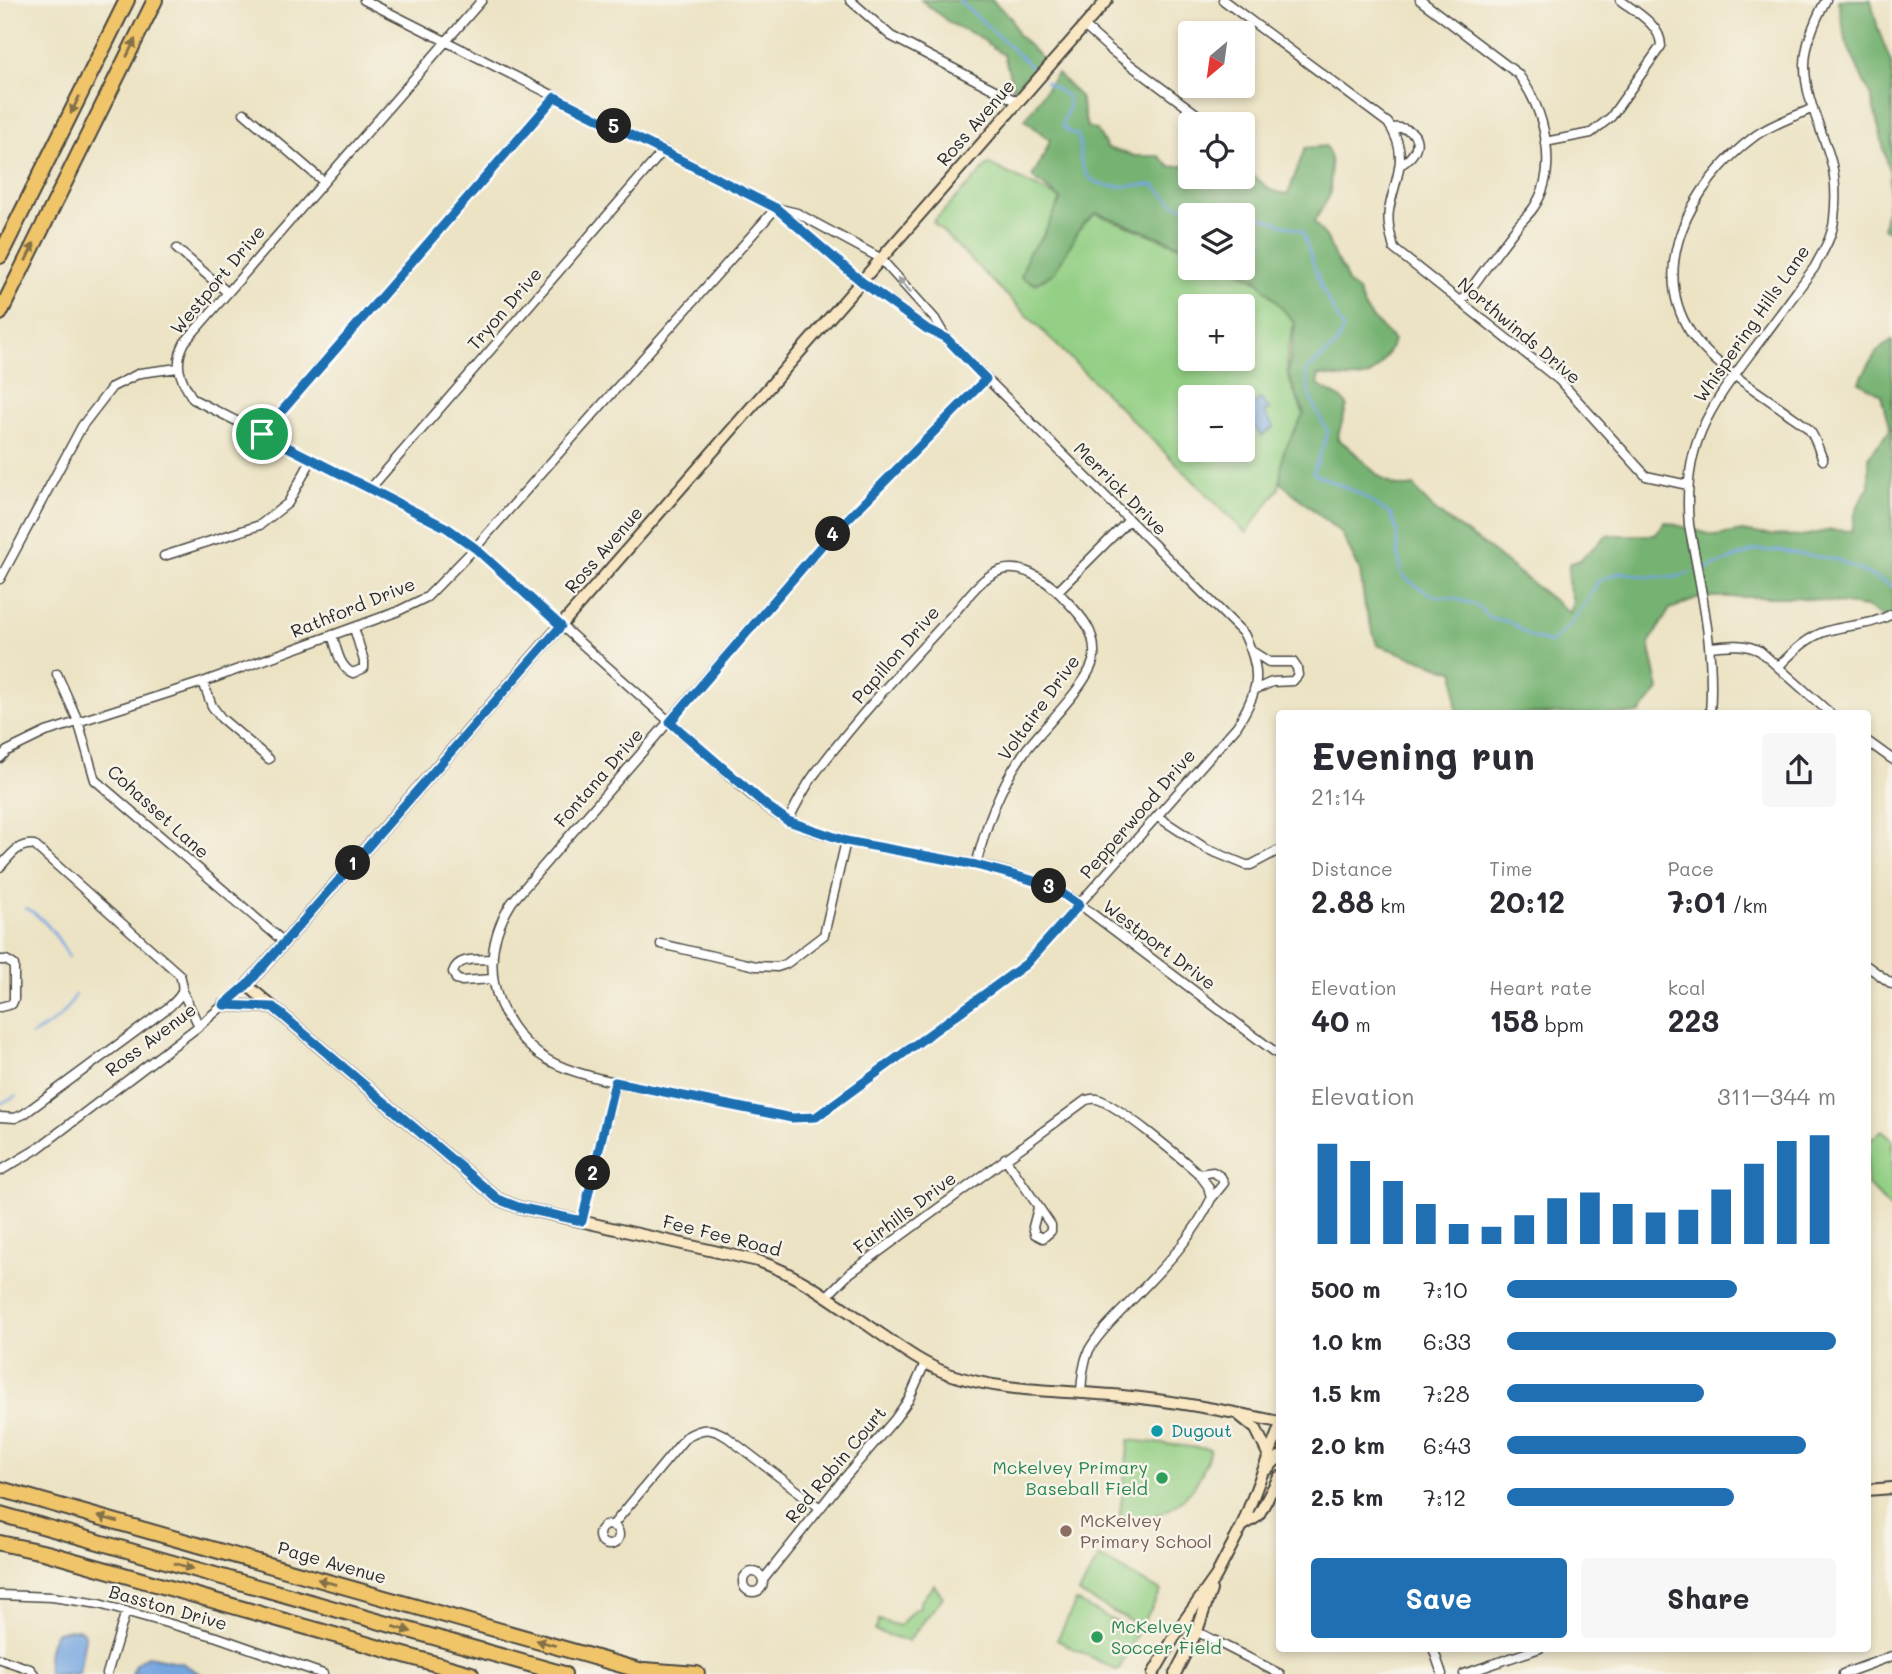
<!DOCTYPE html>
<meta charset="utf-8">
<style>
body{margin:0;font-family:Mali,sans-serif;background:#f7f7f7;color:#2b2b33;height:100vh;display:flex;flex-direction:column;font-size:26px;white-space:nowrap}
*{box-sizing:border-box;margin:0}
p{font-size:23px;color:#7c7c81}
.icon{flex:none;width:38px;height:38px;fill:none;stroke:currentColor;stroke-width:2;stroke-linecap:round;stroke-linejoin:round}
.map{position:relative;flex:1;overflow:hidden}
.details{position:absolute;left:1276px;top:710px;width:595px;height:942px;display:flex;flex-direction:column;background:#fff;border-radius:7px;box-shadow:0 4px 10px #0003}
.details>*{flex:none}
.needle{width:46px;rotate:209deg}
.tools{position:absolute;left:1178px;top:21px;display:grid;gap:14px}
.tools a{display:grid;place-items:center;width:77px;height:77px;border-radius:7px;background:#fff;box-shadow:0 4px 10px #0003;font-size:35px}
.pin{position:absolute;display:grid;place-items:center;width:60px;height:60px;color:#fff;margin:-30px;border:4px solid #fff;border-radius:50%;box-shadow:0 2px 7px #0007}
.km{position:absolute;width:35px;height:35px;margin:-18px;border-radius:50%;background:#222;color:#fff;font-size:19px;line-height:35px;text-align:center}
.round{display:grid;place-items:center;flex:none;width:74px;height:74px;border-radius:7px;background:#f7f7f7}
.summary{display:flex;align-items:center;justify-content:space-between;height:119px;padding:0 35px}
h1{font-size:38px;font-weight:800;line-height:52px}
.figures{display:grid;grid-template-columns:repeat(3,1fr);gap:10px;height:119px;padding:7px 35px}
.figures div{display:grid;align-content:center}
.figures b{font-size:30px;font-weight:800}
.figures small{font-size:19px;font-weight:400}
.figures p{font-size:19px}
.chart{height:196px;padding:14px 35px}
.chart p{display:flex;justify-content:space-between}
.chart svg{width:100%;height:126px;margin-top:7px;stroke:#1f6fb2;stroke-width:6}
.action{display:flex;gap:14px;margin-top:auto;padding:14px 35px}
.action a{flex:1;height:80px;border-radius:7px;background:#1f6fb2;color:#fff;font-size:28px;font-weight:800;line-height:80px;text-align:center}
.action a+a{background:#f7f7f7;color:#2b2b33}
ul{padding:0 35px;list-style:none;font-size:23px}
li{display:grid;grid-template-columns:112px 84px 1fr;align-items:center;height:52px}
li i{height:18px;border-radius:9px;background:#1f6fb2}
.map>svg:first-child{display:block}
.green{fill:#93cf84;stroke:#5f7d58;stroke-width:2;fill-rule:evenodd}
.forest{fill:#76b272;stroke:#506e4e;stroke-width:2}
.water{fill:#74a6e0;stroke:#506886;stroke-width:2}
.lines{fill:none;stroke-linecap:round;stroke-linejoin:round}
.stream{stroke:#74a6e0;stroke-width:2.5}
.street-casing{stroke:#484742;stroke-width:11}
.secondary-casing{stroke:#484742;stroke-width:14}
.highway-casing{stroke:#484742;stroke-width:18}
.street{stroke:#fff;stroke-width:8}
.secondary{stroke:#f9e7c3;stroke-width:10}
.highway{stroke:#f0c469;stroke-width:14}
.oneway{fill:#847047}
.oneway2{fill:#a0a0a0}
.route-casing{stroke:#fff;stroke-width:14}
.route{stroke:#1f6fb2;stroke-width:9}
.culture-dot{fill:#0f9aa8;stroke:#f7f3e8;stroke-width:2.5}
.leisure-dot{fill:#2e9e5b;stroke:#f7f3e8;stroke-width:2.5}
.education-dot{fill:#8d6e63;stroke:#f7f3e8;stroke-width:2.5}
.labels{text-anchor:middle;stroke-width:5;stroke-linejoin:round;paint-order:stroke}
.street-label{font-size:18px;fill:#2b2b2b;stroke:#f7f3e8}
.culture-label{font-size:18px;fill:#0d838f;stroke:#f7f3e8;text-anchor:start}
.leisure-label{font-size:18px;fill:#27864d;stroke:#f7f3e8;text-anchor:end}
.education-label{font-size:18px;fill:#785e54;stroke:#f7f3e8;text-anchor:start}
</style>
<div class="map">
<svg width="1892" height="1674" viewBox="0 0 1892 1674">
<rect width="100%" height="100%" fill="#f7f3e8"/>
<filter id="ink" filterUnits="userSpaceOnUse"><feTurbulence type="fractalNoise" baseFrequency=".0143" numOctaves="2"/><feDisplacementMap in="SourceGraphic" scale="14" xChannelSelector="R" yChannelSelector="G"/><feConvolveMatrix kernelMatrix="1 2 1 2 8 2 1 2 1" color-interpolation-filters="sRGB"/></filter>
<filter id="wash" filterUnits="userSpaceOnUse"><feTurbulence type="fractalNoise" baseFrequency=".00686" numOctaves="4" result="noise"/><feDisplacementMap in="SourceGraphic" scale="28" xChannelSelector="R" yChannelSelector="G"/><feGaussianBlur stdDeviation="1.57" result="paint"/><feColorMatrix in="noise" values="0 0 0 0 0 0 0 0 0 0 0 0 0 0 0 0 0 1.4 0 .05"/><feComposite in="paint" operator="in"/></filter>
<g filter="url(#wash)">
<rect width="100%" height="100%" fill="#ece3c4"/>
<path class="green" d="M989 164 1076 206 1190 250V268H1237L1268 289 1299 303C1295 324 1284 352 1288 374 1291 390 1303 406 1306 425L1283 453 1279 488 1246 533 933 222ZM1190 306H1242V359H1190ZM1190 397H1242V450H1190Z
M1882 1130 1892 1139V1210L1867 1184V1143Z
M1129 1440 1210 1449C1198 1498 1168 1520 1119 1521Z
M1099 1557 1161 1591 1141 1627 1079 1593Z
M934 1585 943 1597 908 1641 875 1631 879 1620 899 1626C907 1620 910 1609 920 1607V1602Z
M1076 1601 1137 1633 1118 1671 1057 1640Z"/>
<path class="forest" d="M921 0H992L1011 18 1018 35 1044 60 1013 88 1004 55 976 35 951 24Z
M1838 0H1871L1878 29 1892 65V233L1883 228 1889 197 1890 174 1871 97 1846 42Z
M1057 73 1080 97 1087 127 1097 130 1107 148 1135 156H1159L1170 167 1190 165V177H1242L1243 173 1252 175 1272 191 1288 194 1305 148 1326 146 1331 159 1330 195 1314 222 1327 238 1335 258 1344 271 1347 283 1358 291 1364 307 1373 319 1394 340C1373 386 1365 380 1318 375L1319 386 1342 399 1347 405 1337 439C1363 453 1381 494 1414 486 1432 515 1463 528 1489 549 1516 570 1542 592 1570 613L1573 601 1568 583 1569 564 1580 560 1607 535H1655L1665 522 1716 536 1742 531 1768 535 1803 536 1831 530 1852 531 1856 509 1869 486V456L1890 430 1881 395 1859 382 1877 351 1892 340V623L1866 607 1796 597H1702L1670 609 1649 643 1659 690 1639 714H1468L1456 711 1455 672 1377 645 1365 607 1360 571 1342 534 1280 482 1283 453 1304 413 1288 374 1295 323 1257 280 1232 268H1242V215H1190V249L1097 213 1082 225 1054 273 1035 284 1021 277 1028 254 1043 236 1061 199 1032 177 1044 155 1050 140 1025 120Z"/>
<path class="water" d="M1261 399 1269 409 1264 413 1274 427 1261 436 1244 410Z
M78 1629 83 1631 85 1637 79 1674H48C47 1660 48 1644 56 1632Z
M148 1656 182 1663 200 1674H132L137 1663Z"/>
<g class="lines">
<path class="stream" d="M959 0 1035 70
M1046 82 1067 96 1069 105 1062 125 1067 131 1078 135C1081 145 1079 159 1083 168 1094 195 1131 184 1154 185 1177 207 1180 213 1212 202L1234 213 1258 216 1302 231 1322 289 1343 329 1336 345 1306 371C1307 398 1316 409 1328 432L1313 473 1358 493 1391 515 1397 531 1398 554 1402 575 1415 585 1434 596 1453 598 1476 605 1490 618 1510 622 1531 637 1550 643C1574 624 1584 608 1598 581L1621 572 1647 577H1677L1690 573
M1705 569 1756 550 1782 551 1838 560 1892 586
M25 908C44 916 59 939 69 957
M32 1035C50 1025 67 1015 75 995
M0 1104 16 1096"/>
</g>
</g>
<g filter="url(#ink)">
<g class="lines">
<defs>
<path id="street" d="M364 0 776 208 797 213 880 258 935 319 946 338 1244 634C1263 673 1259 690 1237 726L1026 964 816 1117 792 1118C743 1108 694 1098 645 1088 615 1082 574 1075 548 1060 521 1045 500 1013 494 983 489 954 496 927 512 902L822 545 987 378
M482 0 185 342C173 364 180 379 193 399L447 528 475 548C549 615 624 682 700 748 725 770 761 809 790 822 881 862 989 849 1074 900L1279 1055
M850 0 891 36 1018 102
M1223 0 1388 123C1411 157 1395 177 1389 210 1387 224 1391 236 1394 249L1559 380 1646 476 1688 485
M1420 0 1518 74C1544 109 1560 168 1534 207 1529 215 1521 221 1516 228 1497 252 1479 278 1461 302
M1084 26 1112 51 1210 124
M1813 108C1794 117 1772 124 1755 136 1692 182 1639 276 1701 346 1724 371 1757 391 1785 411 1792 417 1804 423 1810 431 1816 439 1819 451 1823 460
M244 113 324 182
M1391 128C1423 125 1424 152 1400 165
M1545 142 1591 133 1611 117 1661 46C1661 25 1636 12 1620 0
M778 210 862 282 927 329 946 338
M177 249 227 292
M262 434 555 97
M370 489 664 150
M164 556 260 525 288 503 312 459
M0 579 82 426 112 387 140 373 178 368
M1058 591 1129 520
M332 635C337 648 339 668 353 673L364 668V661L354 628
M1711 647C1729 645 1744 643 1760 651L1831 714
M1253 652 1269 662H1293L1297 668 1298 675 1293 681 1272 682 1254 690
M1778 667C1793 652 1807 637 1827 631 1850 624 1871 626 1892 614
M57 674 78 721 95 780 284 942
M203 682 212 706 221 718 269 759
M1710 714C1715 648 1701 589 1689 525 1682 446 1708 410 1753 350 1774 323 1794 295 1814 268 1822 253 1833 236 1834 219 1836 201 1836 182 1832 165 1824 132 1805 101 1805 66 1805 43 1815 20 1826 0
M1867 741 1892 759
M0 758 7 751 46 732 203 682 396 612 427 597 475 548 776 208
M1158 817 1207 849 1246 865H1251L1279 850
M788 821C797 803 805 786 817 771 859 716 906 665 953 614 966 600 980 578 999 571 1020 563 1045 579 1060 594 1078 613 1096 628 1094 656 1092 682 1039 731 1023 754 999 788 986 825 976 865
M0 867C10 856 18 843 34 845L180 975C186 992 181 996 169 1007L24 1114 15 1118 0 1117
M661 944 756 966 777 967 786 964 824 935 846 841
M493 959C478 960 458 956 453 972L456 979 462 981 493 979
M0 960H6L14 965V999L12 1004 0 1007
M1867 966 1892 984
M183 993 199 1026
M1005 1158 1051 1225V1231L1043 1238 1035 1234 1033 1227 1038 1208
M0 1171 37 1149 199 1026 247 985
M1199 1174 1213 1172 1221 1177 1224 1183 1211 1199
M582 1221 615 1082
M827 1296 850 1273 1086 1100C1091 1099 1092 1098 1097 1099 1117 1104 1181 1158 1199 1174L1208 1186 1211 1199C1193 1238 1161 1270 1131 1301 1117 1316 1099 1332 1089 1350 1083 1364 1082 1378 1081 1392
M599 1535a10 10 0 1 1 20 0a10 10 0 1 1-20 0Z
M612 1526 686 1437C703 1427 711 1427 727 1437L820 1508
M743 1582a10 10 0 1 1 20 0a10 10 0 1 1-20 0Z
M763 1580 841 1482 895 1419 909 1399 925 1363
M0 1595 52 1597 99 1604 217 1637 323 1674
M1182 1624 1280 1674
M1433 1648 1442 1674
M0 1659 30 1669 34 1674
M107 1674 126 1611
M1464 1674 1540 1648
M1843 1674 1892 1656"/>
<path id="secondary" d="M1107 0 247 985 498 1199 518 1207 758 1261C805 1277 844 1309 885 1337 905 1351 925 1365 949 1374 1004 1393 1065 1390 1122 1396 1175 1401 1228 1411 1279 1422
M224 1005 273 1007
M1239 1415 1256 1429 1269 1456
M1266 1470 1279 1457
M1867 1490 1892 1488
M1242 1526 1258 1516 1279 1477
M1153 1674 1182 1624 1216 1576 1242 1526 1279 1429
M1175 1674 1197 1631 1211 1590"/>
<path id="highway" d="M0 256 127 0
M0 313 155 0
M0 1489 653 1674
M0 1514 564 1674
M0 1543 47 1553 471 1674
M644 1670 697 1674"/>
</defs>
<use href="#street" class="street-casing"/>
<use href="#secondary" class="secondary-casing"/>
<use href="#highway" class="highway-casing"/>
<use href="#street" class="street"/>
<use href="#secondary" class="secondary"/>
<use href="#highway" class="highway"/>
</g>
<defs><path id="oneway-solid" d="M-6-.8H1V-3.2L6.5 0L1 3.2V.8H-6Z" transform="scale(1.75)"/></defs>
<g class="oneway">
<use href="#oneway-solid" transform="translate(131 48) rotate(-64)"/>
<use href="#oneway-solid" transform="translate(75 105) rotate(116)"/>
<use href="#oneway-solid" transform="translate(30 252) rotate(-64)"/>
<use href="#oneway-solid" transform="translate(108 1519) rotate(-164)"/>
<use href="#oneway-solid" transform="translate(184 1566) rotate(16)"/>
<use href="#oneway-solid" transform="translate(327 1582) rotate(-164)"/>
<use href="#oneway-solid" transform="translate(402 1629) rotate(16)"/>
<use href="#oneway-solid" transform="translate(546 1643) rotate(-164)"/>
</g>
<use class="oneway2" href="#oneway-solid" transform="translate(904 285) rotate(-132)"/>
</g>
<g class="lines" filter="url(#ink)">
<defs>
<path id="route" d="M555 97 776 208 862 282 927 329 946 338 986 379 822 545 670 722 767 806 788 821 846 841 976 865 1028 879 1053 887 1079 905 1026 964 816 1117 792 1118 615 1082 582 1221 518 1207 498 1199 273 1007 224 1005 247 985 561 626 475 548 447 528 262 434Z"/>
</defs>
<use href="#route" class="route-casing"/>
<use href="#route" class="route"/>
</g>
<circle class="culture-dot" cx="1157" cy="1431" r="7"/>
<g class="leisure-dot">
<circle cx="1162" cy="1478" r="7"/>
<circle cx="1097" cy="1637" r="7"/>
</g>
<circle class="education-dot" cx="1066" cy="1531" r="7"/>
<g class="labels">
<g class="street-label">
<text transform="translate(976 123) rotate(-49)" y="6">Ross Avenue</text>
<text transform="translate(218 280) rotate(-50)" y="6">Westport Drive</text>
<text transform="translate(505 309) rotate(-49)" y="6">Tryon Drive</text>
<text transform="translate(1752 324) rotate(-55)" y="6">Whispering Hills Lane</text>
<text transform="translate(1519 331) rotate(40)" y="6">Northwinds Drive</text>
<text transform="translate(1120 489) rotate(45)" y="6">Merrick Drive</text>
<text transform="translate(604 550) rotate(-49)" y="6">Ross Avenue</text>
<text transform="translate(353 608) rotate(-22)" y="6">Rathford Drive</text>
<text transform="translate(896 655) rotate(-49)" y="6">Papillon Drive</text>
<text transform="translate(1039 708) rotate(-54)" y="6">Voltaire Drive</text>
<text transform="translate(599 778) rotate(-49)" y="6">Fontana Drive</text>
<text transform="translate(158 812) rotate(42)" y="6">Cohasset Lane</text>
<text transform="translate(1138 814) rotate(-49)" y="6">Pepperwood Drive</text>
<text transform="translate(1159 945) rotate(37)" y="6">Westport Drive</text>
<text transform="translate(151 1040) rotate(-37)" y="6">Ross Avenue</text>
<text transform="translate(905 1213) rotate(-37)" y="6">Fairhills Drive</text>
<text transform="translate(722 1236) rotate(14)" y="6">Fee Fee Road</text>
<text transform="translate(836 1465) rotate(-50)" y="6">Red Robin Court</text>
<text transform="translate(332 1563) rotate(16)" y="6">Page Avenue</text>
<text transform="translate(168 1608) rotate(16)" y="6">Basston Drive</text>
</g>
<g class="culture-label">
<text x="1171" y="1437">Dugout</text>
</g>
<g class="leisure-label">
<text x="1148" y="1474">Mckelvey Primary<tspan x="1148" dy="21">Baseball Field</tspan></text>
<text x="1111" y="1633" text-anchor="start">McKelvey<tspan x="1111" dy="21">Soccer Field</tspan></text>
</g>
<g class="education-label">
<text x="1080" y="1527">McKelvey<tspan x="1080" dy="21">Primary School</tspan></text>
</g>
</g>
</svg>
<div class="tools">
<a><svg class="needle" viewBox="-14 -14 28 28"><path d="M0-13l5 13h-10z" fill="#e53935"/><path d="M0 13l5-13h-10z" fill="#7c7c81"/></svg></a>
<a><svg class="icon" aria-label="locate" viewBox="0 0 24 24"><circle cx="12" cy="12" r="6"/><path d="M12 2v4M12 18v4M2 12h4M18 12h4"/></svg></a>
<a><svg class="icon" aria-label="layers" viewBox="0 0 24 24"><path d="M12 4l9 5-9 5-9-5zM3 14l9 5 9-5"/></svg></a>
<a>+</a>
<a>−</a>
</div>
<div class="pin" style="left:262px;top:434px;background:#1e9e55"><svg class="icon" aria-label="arrive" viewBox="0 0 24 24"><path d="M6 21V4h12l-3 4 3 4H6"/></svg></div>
<b class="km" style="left:353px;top:863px">1</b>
<b class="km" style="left:593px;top:1173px">2</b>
<b class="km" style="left:1049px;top:886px">3</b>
<b class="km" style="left:833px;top:534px">4</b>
<b class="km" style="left:614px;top:126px">5</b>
<section class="details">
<div class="summary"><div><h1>Evening run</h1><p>21:14</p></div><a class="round"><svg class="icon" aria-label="share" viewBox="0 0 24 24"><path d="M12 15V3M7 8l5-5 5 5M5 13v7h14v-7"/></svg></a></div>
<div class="figures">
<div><p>Distance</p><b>2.88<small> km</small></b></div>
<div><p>Time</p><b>20:12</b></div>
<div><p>Pace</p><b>7:01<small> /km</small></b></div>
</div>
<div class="figures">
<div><p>Elevation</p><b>40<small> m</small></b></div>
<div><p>Heart rate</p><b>158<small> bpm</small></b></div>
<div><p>kcal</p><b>223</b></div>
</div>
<div class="chart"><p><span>Elevation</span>311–344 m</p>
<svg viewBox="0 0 160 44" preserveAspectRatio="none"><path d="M5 44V9M15 44V15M25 44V22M35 44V30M45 44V37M55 44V38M65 44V34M75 44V28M85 44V26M95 44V30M105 44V33M115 44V32M125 44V25M135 44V16M145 44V8M155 44V6"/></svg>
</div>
<ul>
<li><b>500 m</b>7:10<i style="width:70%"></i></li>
<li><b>1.0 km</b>6:33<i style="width:100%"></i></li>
<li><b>1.5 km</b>7:28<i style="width:60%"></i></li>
<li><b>2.0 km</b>6:43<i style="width:91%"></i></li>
<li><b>2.5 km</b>7:12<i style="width:69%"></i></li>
</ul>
<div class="action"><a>Save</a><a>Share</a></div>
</section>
</div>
